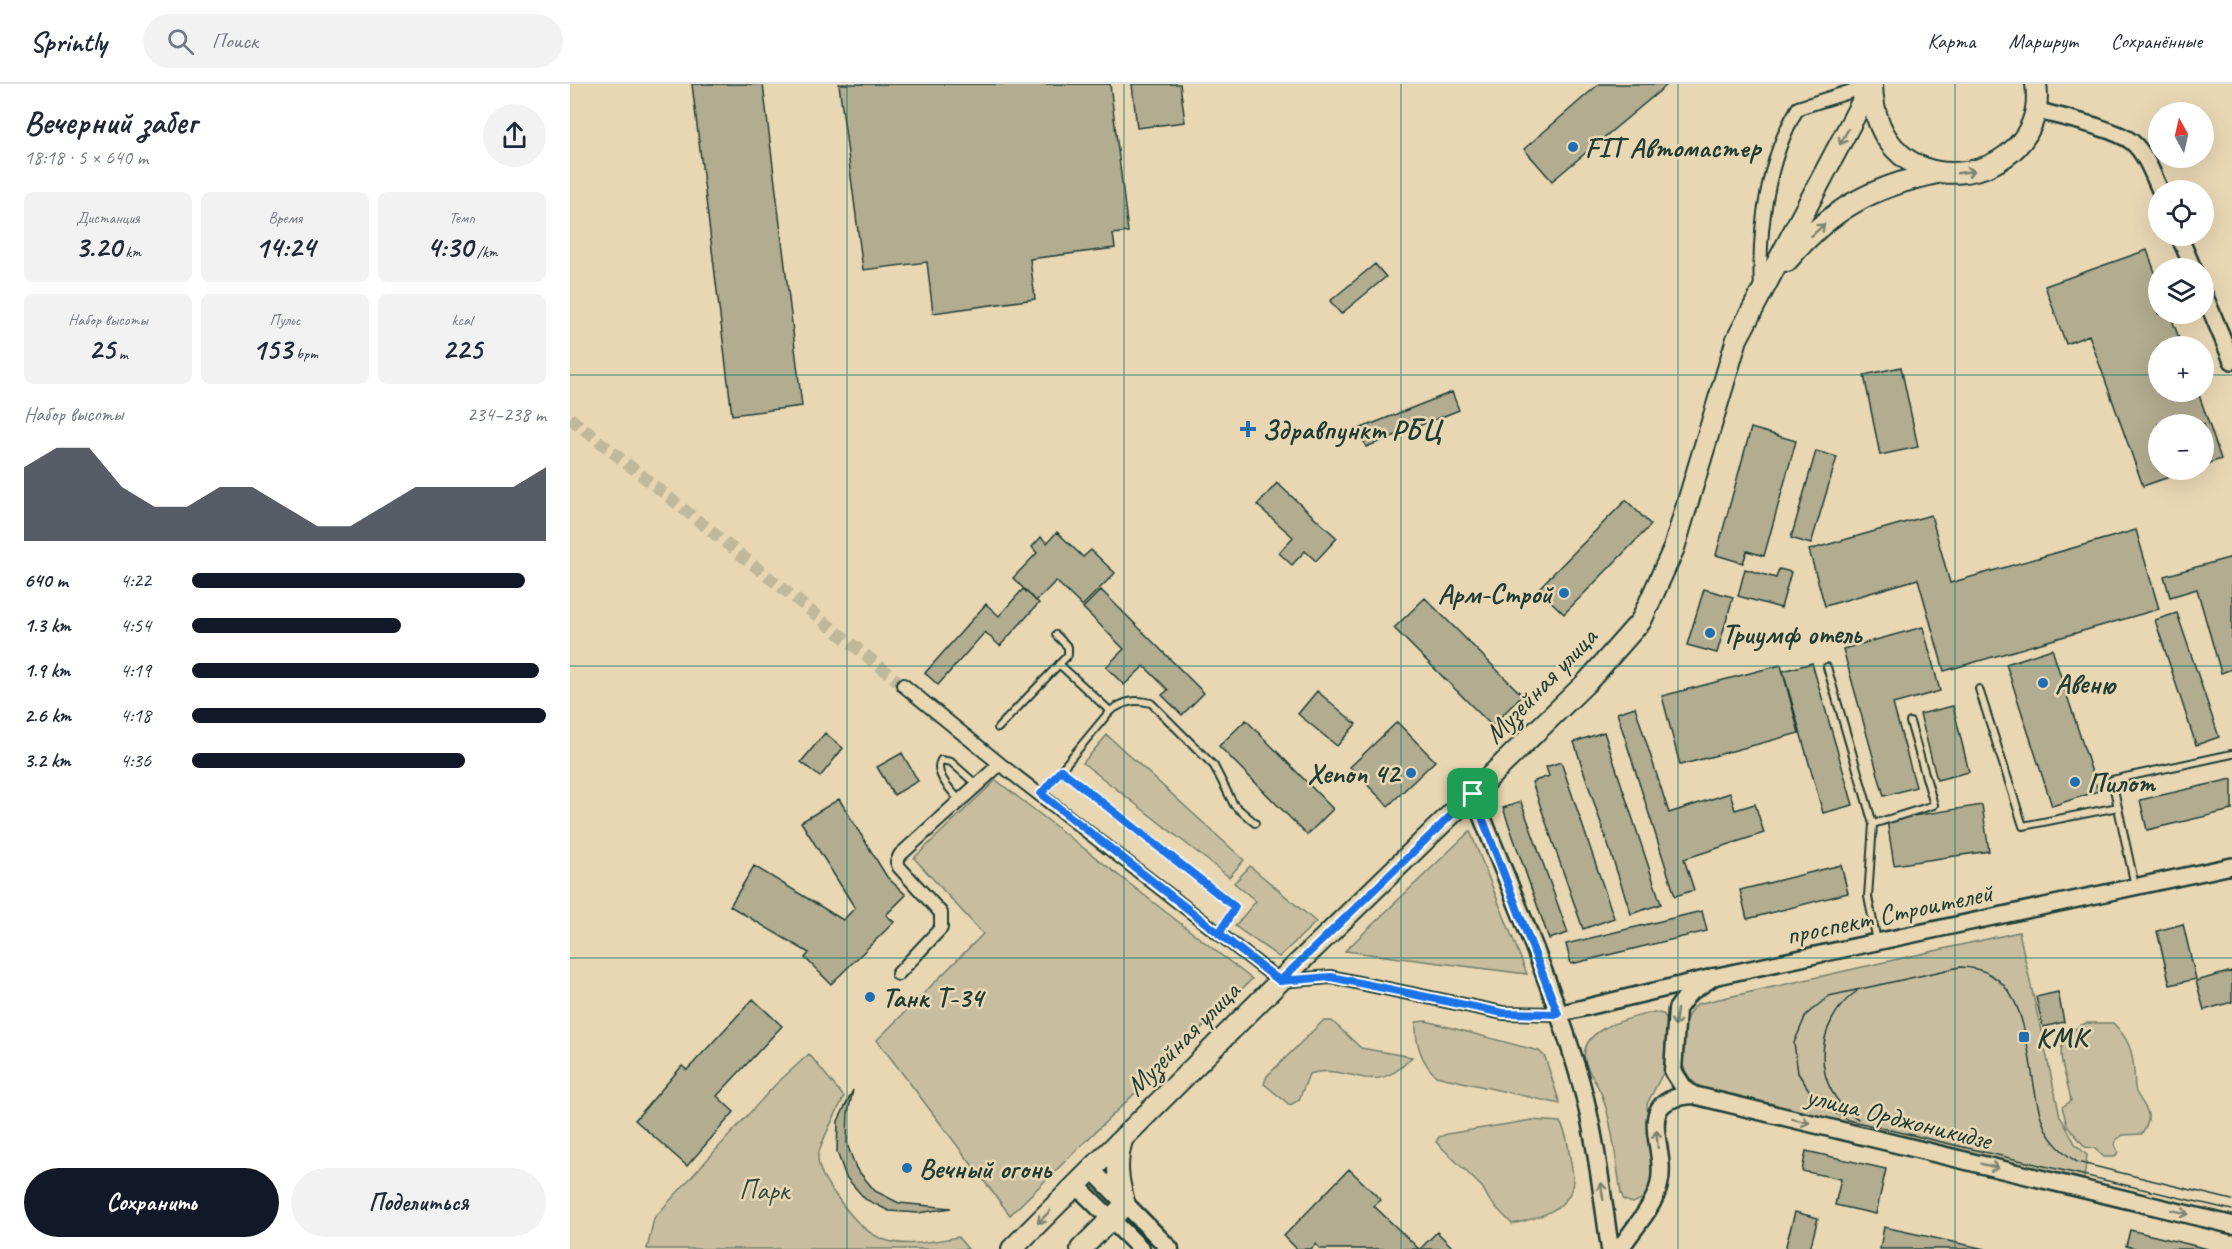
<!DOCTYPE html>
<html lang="ru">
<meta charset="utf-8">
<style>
body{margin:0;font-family:Caveat,sans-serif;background:#f2f2f3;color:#1f2937;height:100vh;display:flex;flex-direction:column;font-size:22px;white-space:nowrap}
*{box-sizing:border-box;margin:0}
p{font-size:20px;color:#747a83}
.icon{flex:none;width:33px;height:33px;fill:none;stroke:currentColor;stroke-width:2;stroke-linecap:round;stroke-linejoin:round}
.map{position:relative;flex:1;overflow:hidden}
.side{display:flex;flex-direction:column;background:#fff;width:570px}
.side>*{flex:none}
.needle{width:39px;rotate:352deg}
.controls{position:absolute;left:1578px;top:18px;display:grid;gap:12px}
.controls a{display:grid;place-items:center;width:66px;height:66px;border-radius:50%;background:#fff;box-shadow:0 6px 24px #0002;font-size:30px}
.pin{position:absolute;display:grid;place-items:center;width:51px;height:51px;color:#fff;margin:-26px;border-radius:12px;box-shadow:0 3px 9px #0006}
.round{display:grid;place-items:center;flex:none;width:63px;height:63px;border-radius:32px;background:#f2f2f3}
.headline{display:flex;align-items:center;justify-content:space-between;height:102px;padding:0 24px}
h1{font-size:33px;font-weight:700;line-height:45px}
.metrics{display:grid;grid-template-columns:repeat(3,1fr);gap:9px;height:102px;padding:6px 24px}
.metrics div{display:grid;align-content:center;border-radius:9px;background:#f2f2f3;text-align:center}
.metrics b{font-size:30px;font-weight:700}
.metrics small{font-size:16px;font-weight:400}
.metrics p{font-size:16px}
.chart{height:168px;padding:12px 24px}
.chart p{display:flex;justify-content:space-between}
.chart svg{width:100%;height:108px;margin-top:6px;fill:#111827;opacity:.7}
.button{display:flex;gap:12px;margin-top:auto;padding:12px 24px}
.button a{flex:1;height:69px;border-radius:36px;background:#111827;color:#fff;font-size:24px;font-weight:700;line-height:69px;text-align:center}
.button a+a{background:#f2f2f3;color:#1f2937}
ul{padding:0 24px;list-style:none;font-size:20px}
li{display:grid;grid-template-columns:96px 72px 1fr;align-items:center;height:45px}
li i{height:15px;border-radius:8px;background:#111827}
header{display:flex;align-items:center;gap:36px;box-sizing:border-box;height:84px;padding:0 30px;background:#fff;border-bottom:2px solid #e0e1e3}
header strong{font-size:28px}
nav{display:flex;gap:33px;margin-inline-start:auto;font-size:21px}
.search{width:420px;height:54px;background:#f2f2f3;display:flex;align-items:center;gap:15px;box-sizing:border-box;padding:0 21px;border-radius:33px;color:#747a83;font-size:22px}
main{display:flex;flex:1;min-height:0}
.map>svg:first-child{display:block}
.green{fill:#c8be9f;stroke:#747e6a;stroke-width:1.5}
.building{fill:#b2ac90;stroke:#1f3d34;stroke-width:1.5}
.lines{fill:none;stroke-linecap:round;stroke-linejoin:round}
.minor-tunnel{stroke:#c1b89a;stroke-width:12;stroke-dasharray:12 6;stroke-linecap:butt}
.service-casing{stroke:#1f3d34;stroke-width:10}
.minor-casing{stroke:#1f3d34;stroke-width:16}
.tertiary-casing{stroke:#1f3d34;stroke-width:20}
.secondary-casing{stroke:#1f3d34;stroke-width:21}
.primary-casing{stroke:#1f3d34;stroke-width:24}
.service{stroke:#e9d7b4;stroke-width:6}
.minor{stroke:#e9d7b4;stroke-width:12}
.tertiary{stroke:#e9d7b4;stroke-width:15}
.secondary{stroke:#e9d7b4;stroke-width:16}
.primary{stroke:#e9d7b4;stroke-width:20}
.tram{stroke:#1f3d34;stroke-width:1.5}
.oneway{stroke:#7a826e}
.route-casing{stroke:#fff;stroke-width:12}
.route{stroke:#1a73e8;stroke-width:8}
.grid{fill:none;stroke:#0f766e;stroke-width:1.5;stroke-opacity:0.55}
.poi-dot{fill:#1f6fb2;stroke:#e9d7b4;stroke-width:2}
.labels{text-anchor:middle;stroke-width:5;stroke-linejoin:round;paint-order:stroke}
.poi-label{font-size:28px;font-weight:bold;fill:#1f3d34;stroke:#e9d7b4;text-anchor:start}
.street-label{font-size:28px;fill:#1f3d34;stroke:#e9d7b4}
.park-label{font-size:28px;fill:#304a3f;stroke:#e9d7b4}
</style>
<header>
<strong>Sprintly</strong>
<div class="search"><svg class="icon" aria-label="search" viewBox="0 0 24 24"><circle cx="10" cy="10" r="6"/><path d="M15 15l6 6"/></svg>Поиск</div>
<nav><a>Карта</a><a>Маршрут</a><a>Сохранённые</a></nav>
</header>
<main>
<section class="side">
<div class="headline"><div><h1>Вечерний забег</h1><p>18:18 · 5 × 640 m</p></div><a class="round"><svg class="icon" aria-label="share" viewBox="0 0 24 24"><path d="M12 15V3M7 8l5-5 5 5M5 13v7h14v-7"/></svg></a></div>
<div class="metrics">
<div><p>Дистанция</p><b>3.20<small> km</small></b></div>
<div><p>Время</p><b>14:24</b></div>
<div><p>Темп</p><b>4:30<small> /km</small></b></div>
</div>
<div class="metrics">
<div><p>Набор высоты</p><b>25<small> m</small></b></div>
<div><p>Пульс</p><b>153<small> bpm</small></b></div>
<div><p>kcal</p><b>225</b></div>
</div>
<div class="chart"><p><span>Набор высоты</span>234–238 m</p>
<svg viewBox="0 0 160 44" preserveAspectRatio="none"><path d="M0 44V14L10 6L20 6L30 22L40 30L50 30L60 22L70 22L80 30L90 38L100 38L110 30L120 22L130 22L140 22L150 22L160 14V44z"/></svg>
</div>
<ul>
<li><b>640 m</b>4:22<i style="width:94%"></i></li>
<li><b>1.3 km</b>4:54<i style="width:59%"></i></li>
<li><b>1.9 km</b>4:19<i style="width:98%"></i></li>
<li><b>2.6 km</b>4:18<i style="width:100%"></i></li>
<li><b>3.2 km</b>4:36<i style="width:77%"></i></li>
</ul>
<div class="button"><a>Сохранить</a><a>Поделиться</a></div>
</section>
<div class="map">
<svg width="1662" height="1165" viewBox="0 0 1662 1165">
<rect width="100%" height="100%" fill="#e9d7b4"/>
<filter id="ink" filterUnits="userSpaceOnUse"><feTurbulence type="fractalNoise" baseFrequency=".0167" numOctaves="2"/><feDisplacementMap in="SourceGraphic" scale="12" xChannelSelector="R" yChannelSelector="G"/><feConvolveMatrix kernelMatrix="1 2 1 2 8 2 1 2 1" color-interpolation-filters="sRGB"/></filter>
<g filter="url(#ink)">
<path class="green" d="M537 651 674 776 659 793 513 679Z
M426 696 682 895 440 1131 307 956 413 850 344 774Z
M900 747 957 890 775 867Z
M680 782 746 838 709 873 665 842 686 817 664 799Z
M1449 848 1490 1032 1506 1061 1517 1071 1514 1095 1133 1004C1102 990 1105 940 1127 920Z
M1084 928 1093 930 1097 935V981L1077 1020 1082 1097 1076 1113 1063 1119 1054 1116 1051 1109C1046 1077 1043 1044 1033 1014 1029 1001 1018 989 1015 977 1008 943 1062 934 1084 928Z
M753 937H762L791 964 842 973C802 1017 783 978 739 990L729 1016 720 1021 694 1000 697 992Z
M856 937 969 967 975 973 990 1020 866 992C851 977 845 958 846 938Z
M1516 939H1543C1558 954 1563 966 1564 989 1565 994 1564 1003 1566 1008 1575 1025 1585 1029 1572 1050L1553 1051 1546 1056 1545 1061 1548 1068 1545 1073H1534L1524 1064 1515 1063 1497 1041 1492 1023 1501 1017C1496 983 1475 957 1516 939Z
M239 970 274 1013C268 1026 249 1061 248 1072 247 1087 259 1102 267 1113 304 1165 326 1165 388 1153L398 1165H77L84 1134 206 1000Z
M962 1036 990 1038C997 1050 998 1060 1000 1074 1002 1084 1005 1097 1001 1107 993 1128 961 1136 942 1140L920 1117 912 1103 866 1058 869 1053 877 1050Z"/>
<path class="building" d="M122 0H193L232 322 162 331Z
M269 0H540L558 148 543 150 545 164 460 175 465 215 363 229 357 178 293 186Z
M562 0H610L615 38 567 44Z
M1029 0H1098L982 97 954 65Z
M1577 166 1588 197V230H1600L1612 262H1588V308H1628L1651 375 1634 381V340H1588V386H1620L1573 402 1519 251 1496 260 1475 202Z
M805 180 816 193 771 230 760 217Z
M1331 283 1348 363 1310 371 1294 291Z
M882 308 889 326 796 363 789 345Z
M1181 344 1226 357 1194 472 1177 467 1173 479 1146 471Z
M1246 367 1267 373 1241 460 1221 454Z
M707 399 767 454 746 477 735 467 722 481 709 469 723 453 687 421Z
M1056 416 1081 441 994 530 968 505Z
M1361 431 1380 499 1566 446 1589 525 1374 587 1348 495 1255 522 1239 466Z
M487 448 513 473 521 466 545 489 512 522 486 497 466 517 443 494 467 469 462 463 471 453 477 459Z
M1662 473V585L1651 589 1627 505 1600 513 1594 492Z
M1175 485 1206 494 1209 485 1221 488 1211 524 1168 512Z
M453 505 469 519 430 562 415 548 368 601 355 589 416 520 429 532Z
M1134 505 1163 513 1147 569 1117 561Z
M531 506 634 609 612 631 592 611 598 606 574 582 554 601 536 583 554 565 513 524Z
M855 514 952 611 922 642 824 544Z
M1607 529 1649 653 1626 661 1585 536Z
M1353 543 1370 607 1323 620 1346 703 1314 712 1273 565Z
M1482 565 1528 707 1482 722 1436 580Z
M1242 579 1283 721 1253 729 1213 587Z
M1211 581 1229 649 1110 681 1092 612Z
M747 607 786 640 767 662 728 630Z
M1383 622 1399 688 1367 696 1350 630Z
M1065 623 1099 729 1160 709 1165 726 1185 720 1194 749 1114 775 1124 806 1105 812 1047 629Z
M676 636 763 725 737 751 649 662Z
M827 638 865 677 818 722 780 683Z
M1034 648 1091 820 1061 830 1004 658Z
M255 649 273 664 250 693 231 678Z
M332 669 348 697 324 711 307 683Z
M991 678 1044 834 1013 845 962 698 979 692 976 683Z
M1662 695V726L1577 746 1570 716Z
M269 715 317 793 336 811 316 831 324 838 261 900 235 874 239 869 160 822 184 782 273 836 285 824 231 738Z
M951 718 998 849 979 855 933 724Z
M1412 721 1419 767 1324 781 1317 736Z
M1271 781 1278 809 1177 835 1170 806Z
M1132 827 1137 847 1001 880 996 860Z
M1613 840 1626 895 1600 901 1587 847Z
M1662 887V918L1634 926 1626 897Z
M1488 908 1494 938 1473 943 1466 913Z
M183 915 212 942 147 1012 164 1028 117 1082 65 1036 112 982 117 986Z
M283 1006 278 1029 277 1060 286 1084 305 1107 329 1119 381 1124 348 1129 319 1127 295 1115 276 1093 267 1068 268 1037Z
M1236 1067 1316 1085 1306 1130 1265 1121 1271 1095 1232 1087Z
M779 1085 811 1116 804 1122 849 1165H750L746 1160 741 1165H727L714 1152Z
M1225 1128 1248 1134 1240 1165H1215Z
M1314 1143 1415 1165H1310Z
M1560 1146 1638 1165H1568L1556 1162Z
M867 1148 884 1165H850Z"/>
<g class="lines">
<path class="minor-tunnel" d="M0 334 333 601"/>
<defs>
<path id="service" d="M489 580 540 627
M1257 583 1303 740 1298 813 1307 857
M1409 605 1453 742 1548 723
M428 644 498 571V563L486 551
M491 686 665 823 649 849
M471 710 540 627C555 617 564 615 581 619L644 682 664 721 685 739
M389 716C381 706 363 689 371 676L381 678 407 701
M1303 740 1364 721 1340 638
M1565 802 1542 696 1662 670"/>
<path id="minor" d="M1191 205C1188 147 1197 75 1228 24L1301 1
M333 601 430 680 710 897 761 893 933 929 988 930
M328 890 371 844V829L329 783 327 778 330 771 430 680"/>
<path id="tertiary" d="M1465 26C1490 33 1544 44 1562 58 1576 70 1583 91 1590 106
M1609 152 1623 184
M1634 210 1662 277
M988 930 1143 893 1662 782"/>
<path id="secondary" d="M903 710C940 805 983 901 1011 999 1026 1053 1032 1110 1040 1165
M1143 893 1119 909 1107 925 1103 987 1114 1004 1123 1011 1662 1141
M521 1085 600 1165
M506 1101 571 1165
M1050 1165C1062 1146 1084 1123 1089 1101 1099 1062 1059 1015 1123 1011"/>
<path id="primary" d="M1302 0C1305 133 1481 103 1466 0
M1217 177C1260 125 1302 103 1367 89
M442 1165 710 897 1018 597 1071 537 1104 464 1167 255 1301 1
M511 1165 555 1121C548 1097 545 1081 552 1056"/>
</defs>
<use href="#service" class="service-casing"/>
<use href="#minor" class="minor-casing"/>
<use href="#tertiary" class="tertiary-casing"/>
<use href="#secondary" class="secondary-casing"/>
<use href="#primary" class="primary-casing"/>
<use href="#service" class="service"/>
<use href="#minor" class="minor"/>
<use href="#tertiary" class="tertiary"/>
<use href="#secondary" class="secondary"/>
<use href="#primary" class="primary"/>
<path class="tram" d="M1287 907C1243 938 1240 1005 1288 1035
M1662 1116 1507 1078C1493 1069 1482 1059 1475 1044 1452 992 1470 884 1390 883L1259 912 1236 931 1224 959 1228 989 1239 1006 1258 1025 1278 1036 1662 1126"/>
</g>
<defs><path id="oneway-shaft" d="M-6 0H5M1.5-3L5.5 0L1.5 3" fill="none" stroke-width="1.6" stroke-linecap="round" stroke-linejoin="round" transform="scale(1.5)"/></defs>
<g class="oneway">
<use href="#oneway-shaft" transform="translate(1274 53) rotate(118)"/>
<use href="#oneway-shaft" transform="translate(1396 88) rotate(-8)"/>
<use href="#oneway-shaft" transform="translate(1248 146) rotate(-42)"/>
<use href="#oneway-shaft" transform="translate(1106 934) rotate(97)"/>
<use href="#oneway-shaft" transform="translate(1231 1037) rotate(14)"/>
<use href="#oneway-shaft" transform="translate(1087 1055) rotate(-95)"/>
<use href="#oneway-shaft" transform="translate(1420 1082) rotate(14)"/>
<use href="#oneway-shaft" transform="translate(1032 1107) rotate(-98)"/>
<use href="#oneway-shaft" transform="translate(1610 1128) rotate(14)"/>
<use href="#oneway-shaft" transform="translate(474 1133) rotate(135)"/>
</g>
</g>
<g class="lines" filter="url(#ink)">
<defs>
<path id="route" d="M903 710 710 897 649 850 665 823 491 686 471 710 710 897 761 893 933 929 988 930 903 710"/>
</defs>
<use href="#route" class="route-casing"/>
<use href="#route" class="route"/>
</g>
<path class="grid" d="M277 0V1165M554 0V1165M831 0V1165M1108 0V1165M1385 0V1165M0 291H1588M1634 291H1662M0 582H1662M0 874H1662"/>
<g class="poi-dot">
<circle cx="1003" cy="63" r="6"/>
<path d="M675 336h6v6h6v6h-6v6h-6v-6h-6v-6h6z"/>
<circle cx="994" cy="509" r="6"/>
<circle cx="1140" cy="549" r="6"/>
<circle cx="1473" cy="599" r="6"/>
<circle cx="841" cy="689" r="6"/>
<circle cx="1505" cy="698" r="6"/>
<circle cx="300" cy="913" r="6"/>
<rect x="1448" y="947" width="12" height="12" rx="3"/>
<circle cx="337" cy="1084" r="6"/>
</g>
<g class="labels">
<g class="poi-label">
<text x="1015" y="73">FIT Автомастер</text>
<text x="692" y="355">Здравпункт РБЦ</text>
<text x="982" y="519" text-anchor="end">Арм-Строй</text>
<text x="1152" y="559">Триумф отель</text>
<text x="1485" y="609">Авеню</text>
<text x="829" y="699" text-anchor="end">Xenon 42</text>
<text x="1517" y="708">Пилот</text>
<text x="312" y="923">Танк Т-34</text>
<text x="1466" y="963">КМК</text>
<text x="349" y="1094">Вечный огонь</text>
</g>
<g class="street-label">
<text transform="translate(970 601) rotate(-46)" y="10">Музейная улица</text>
<text transform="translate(1319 829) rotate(-12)" y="10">проспект Строителей</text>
<text transform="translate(612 954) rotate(-45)" y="10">Музейная улица</text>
<text transform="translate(1329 1033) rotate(14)" y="10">улица Орджоникидзе</text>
</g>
<g class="park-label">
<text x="194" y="1115">Парк</text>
</g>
</g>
</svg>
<div class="controls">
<a><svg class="needle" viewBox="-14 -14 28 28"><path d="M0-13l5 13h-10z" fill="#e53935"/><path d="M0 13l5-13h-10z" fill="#747a83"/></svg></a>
<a><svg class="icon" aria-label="locate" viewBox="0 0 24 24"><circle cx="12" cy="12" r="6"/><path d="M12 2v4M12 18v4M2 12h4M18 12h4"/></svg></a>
<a><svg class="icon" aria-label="layers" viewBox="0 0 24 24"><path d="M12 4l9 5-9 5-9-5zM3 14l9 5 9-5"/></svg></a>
<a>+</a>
<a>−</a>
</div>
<div class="pin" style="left:903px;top:710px;background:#1e9e55"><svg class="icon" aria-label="arrive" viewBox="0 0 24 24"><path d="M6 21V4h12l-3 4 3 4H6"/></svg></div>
</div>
</main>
